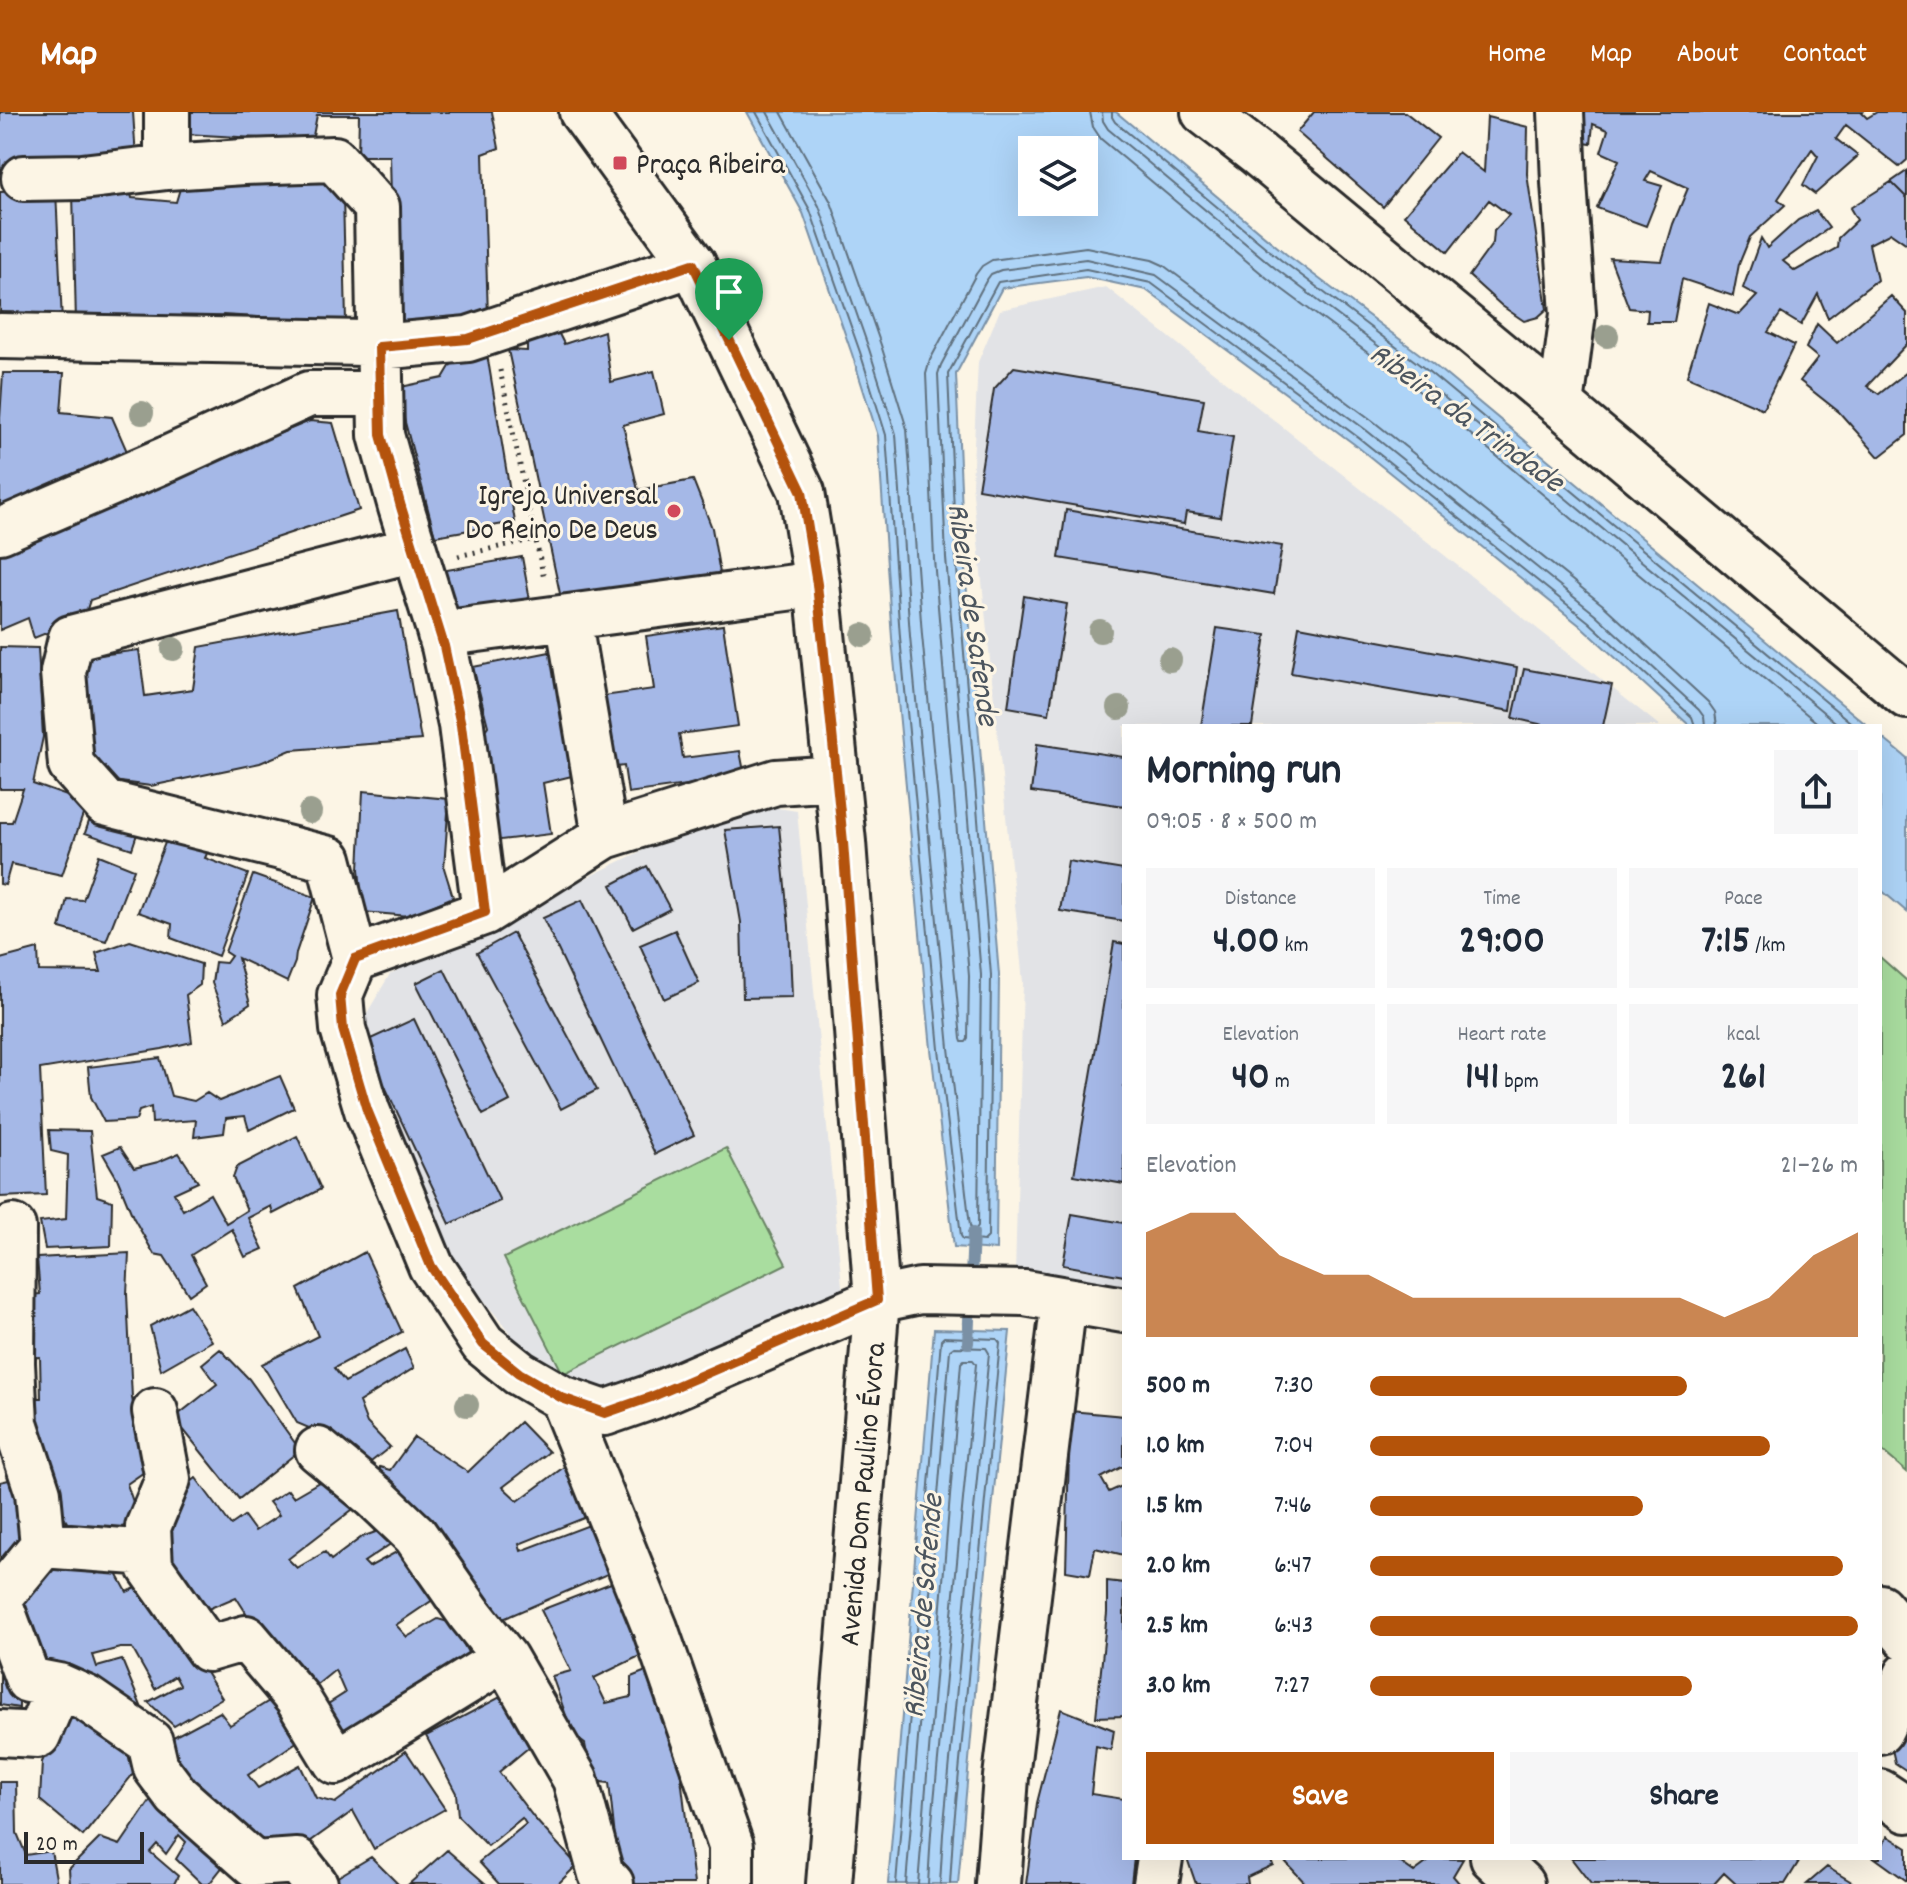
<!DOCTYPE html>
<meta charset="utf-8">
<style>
body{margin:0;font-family:Dekko,sans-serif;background:#f6f6f7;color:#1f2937;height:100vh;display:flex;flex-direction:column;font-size:30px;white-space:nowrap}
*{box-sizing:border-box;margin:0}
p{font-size:26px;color:#747a83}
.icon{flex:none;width:44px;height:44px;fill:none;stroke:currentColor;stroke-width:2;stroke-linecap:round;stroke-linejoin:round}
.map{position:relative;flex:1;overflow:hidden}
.panel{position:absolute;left:1122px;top:612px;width:760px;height:1136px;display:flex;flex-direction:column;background:#fff;border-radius:0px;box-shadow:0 8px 32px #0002}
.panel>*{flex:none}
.fabs{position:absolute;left:1018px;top:24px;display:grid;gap:16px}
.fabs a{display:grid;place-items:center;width:80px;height:80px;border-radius:0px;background:#fff;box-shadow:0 8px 32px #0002;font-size:40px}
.scale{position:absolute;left:24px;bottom:20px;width:120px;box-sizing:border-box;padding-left:8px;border:4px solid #2b2b2b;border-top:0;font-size:22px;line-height:28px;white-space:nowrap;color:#2b2b2b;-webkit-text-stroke:6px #fcf5e5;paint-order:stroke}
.pin{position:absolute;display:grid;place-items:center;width:68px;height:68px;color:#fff;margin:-82px -34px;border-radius:50% 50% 50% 0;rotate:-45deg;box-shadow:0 0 8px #0007}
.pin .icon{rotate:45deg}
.round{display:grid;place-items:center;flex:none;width:84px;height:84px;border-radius:0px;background:#f6f6f7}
.overview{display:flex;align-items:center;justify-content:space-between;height:136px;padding:0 24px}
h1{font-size:44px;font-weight:700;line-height:60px}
.metrics{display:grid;grid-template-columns:repeat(3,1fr);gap:12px;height:136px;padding:8px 24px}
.metrics div{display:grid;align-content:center;border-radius:0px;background:#f6f6f7;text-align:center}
.metrics b{font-size:40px;font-weight:700}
.metrics small{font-size:22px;font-weight:400}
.metrics p{font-size:22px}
.chart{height:224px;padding:16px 24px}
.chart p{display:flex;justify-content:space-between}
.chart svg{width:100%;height:144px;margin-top:8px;fill:#b45309;opacity:.7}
.cta{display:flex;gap:16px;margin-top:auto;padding:16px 24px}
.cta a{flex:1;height:92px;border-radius:0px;background:#b45309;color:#fff;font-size:32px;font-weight:700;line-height:92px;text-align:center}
.cta a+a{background:#f6f6f7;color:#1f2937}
ul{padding:0 24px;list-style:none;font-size:26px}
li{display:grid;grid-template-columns:128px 96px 1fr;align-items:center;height:60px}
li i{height:20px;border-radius:10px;background:#b45309}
header{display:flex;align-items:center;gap:48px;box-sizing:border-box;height:112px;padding:0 40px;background:#b45309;color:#fff}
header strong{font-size:38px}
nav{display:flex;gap:44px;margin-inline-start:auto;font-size:28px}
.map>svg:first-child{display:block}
.built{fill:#e2e3e6}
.green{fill:#a9dd9f;stroke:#6a8465;stroke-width:2}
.water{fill:#aed4f7;stroke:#7a90a5;stroke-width:2;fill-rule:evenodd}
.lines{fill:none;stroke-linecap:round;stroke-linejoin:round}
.shore{stroke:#5f6f7d;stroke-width:2}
.stream{stroke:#7a90a5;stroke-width:12}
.building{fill:#a5b8e7;stroke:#2b2b2b;stroke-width:2}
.minor-casing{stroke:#2b2b2b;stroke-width:50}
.major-casing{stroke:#2b2b2b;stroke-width:50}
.path{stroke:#2b2b2b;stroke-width:5;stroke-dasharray:2 6;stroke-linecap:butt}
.minor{stroke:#fcf5e5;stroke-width:44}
.major{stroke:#fcf5e5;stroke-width:44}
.tree{fill:#9a9f8f}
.route-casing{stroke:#fff;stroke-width:16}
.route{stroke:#b45309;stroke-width:10}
.poi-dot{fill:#d1495b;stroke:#fcf5e5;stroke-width:3}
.labels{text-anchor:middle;stroke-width:6;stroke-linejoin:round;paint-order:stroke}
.poi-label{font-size:30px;fill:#2b2b2b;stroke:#fcf5e5;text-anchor:start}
.street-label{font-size:30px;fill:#2b2b2b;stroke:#fcf5e5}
.water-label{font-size:32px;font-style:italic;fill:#4c555e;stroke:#fcf5e5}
</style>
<header>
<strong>Map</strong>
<nav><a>Home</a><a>Map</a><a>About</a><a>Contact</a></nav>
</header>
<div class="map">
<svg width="1907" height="1772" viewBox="0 0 1907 1772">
<rect width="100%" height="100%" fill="#fcf5e5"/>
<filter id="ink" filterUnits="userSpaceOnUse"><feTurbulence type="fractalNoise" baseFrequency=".0125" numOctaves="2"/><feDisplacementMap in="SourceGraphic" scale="16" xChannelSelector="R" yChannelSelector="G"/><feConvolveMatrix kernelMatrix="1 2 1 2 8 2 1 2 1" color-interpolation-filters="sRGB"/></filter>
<g filter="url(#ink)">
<path class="built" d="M1106 175 1660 614H1124V1180L1015 1163 1023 870 972 372 978 250 1000 198Z
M765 694 797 699 843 1184 602 1282 533 1250 448 1143 357 918 390 862 680 720Z"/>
<path class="green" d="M1880 845 1907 869V1360L1880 1337Z
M726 1036 786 1152 563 1262 504 1146Z"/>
<path class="water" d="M747 0H1116L1286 142 1433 252 1868 614H1690L1583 516 1354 332 1146 178 1086 165 1002 176 956 262 964 445 999 863 996 1138 954 1135 931 937 892 526 878 324 852 242 803 101ZM1084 38V90H1032V38Z
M1880 624 1907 646V800L1880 777Z
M934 1217 1010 1219 985 1468 958 1772H888Z"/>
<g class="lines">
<path class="shore" d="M756 0 810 98 860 240 886 323 900 525 939 937 961 1124 963 1127 984 1129 988 1125 991 863 956 445 948 262 998 170 1086 157 1151 171 1359 326 1589 510 1692 605 1695 614
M767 0 819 94 869 237 896 322 910 524 949 936 970 1114 972 1117H976L978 1114 981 863 946 446 938 262 941 253 986 169 991 162 1001 158 1086 147 1156 163 1366 318 1595 502 1699 598 1704 605 1705 614
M781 0 831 90 881 233 907 317 922 523 961 927 962 930H966L968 927 969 864 934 447 926 262 930 248 976 162 982 154 992 148 1086 135 1152 148 1163 153 1373 309 1603 493 1708 590 1715 600 1717 614
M1090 0 1093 15 1101 27 1267 166 1415 276 1821 614
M1102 0 1103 9 1108 17 1275 156 1422 267 1840 614
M1112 0V5L1115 10 1281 148 1428 259 1855 614
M896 1772 941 1228 944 1225 997 1227 1000 1231 953 1723 950 1772
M906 1772 950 1238 954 1235 986 1236 989 1241 943 1722 940 1772
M918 1772 961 1251 964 1248H973L976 1252 931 1721 928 1772"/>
<path class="stream" d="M968 1231 973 1121"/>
</g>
<path class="building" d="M0 0H133L136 46 55 55 0 58Z
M186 0H492L499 36 483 42 488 205 394 212 390 44H358L359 3H317L312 29 186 22Z
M1314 0H1405L1438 26 1383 95 1297 20Z
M1580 0H1863L1862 1 1867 6 1877 0H1907V48L1899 55 1846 13 1836 27 1858 44 1815 82 1803 73 1818 44 1812 37 1778 87 1785 93 1750 125 1739 152 1733 184 1682 167 1674 210H1647L1648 198 1629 196 1610 146 1662 149 1673 112 1688 76 1651 59 1645 69 1662 74 1646 114 1597 96 1619 48 1601 40 1608 18 1593 12 1591 32 1578 30Z
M1487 5 1528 15 1527 62 1547 197 1538 205 1524 209 1502 194 1469 164 1493 131 1494 119 1509 103 1489 88 1448 140 1404 103 1458 40 1484 60Z
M1907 59V86L1891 70Z
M321 64 343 82 346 210 223 203 215 217 76 212 73 79 130 78 132 86 176 90 181 73Z
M1891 70 1907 86V132L1891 121 1869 132 1877 168 1828 206 1818 182 1801 213 1781 201 1768 220 1794 233 1763 297 1687 264 1709 191 1739 203 1757 184 1743 176 1761 126 1767 136 1798 108 1816 99 1829 116 1783 149 1795 159 1837 136 1838 126 1857 108 1850 96Z
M56 78 62 210 0 211V80Z
M1891 184 1907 201V232L1867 274 1879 282 1907 260V323L1879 345 1839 300 1800 269 1818 246 1806 236 1817 212 1837 231Z
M554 212 564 232 604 219 611 270 654 259 664 302 623 313 638 378 693 368 712 416 721 467 562 491 508 238 527 239V224Z
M487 242 515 410 435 424 396 276 443 266 452 251Z
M1014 255 1204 287 1198 319 1233 325 1220 405 1186 400 1184 412 978 377 994 277Z
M3 261H64L61 300 112 305 129 344 0 411V306Z
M310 309 333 311 359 398 90 488 84 506 34 526 28 506 0 518V433L185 356 261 329Z
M1066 398 1282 434 1274 482 1059 446Z
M522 445 531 494 450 507 441 459Z
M1024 484 1067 492 1049 602 1008 595Z
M398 499 421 628 291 638 260 651 151 674 105 668 85 646 79 558 92 544 139 538 145 584 193 577 199 535Z
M723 513 738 614 679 622 683 646 740 639 745 665 628 681 624 654 607 656 596 585 654 577 646 524Z
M1299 514 1517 555 1511 599 1291 561Z
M1217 516 1266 523 1252 614H1201Z
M0 535 38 536 43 625 33 672 87 691 62 763 11 752 5 773 0 772V710H12L23 677H0Z
M555 539 576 663 543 671 551 722 493 729 477 629 488 614 473 555Z
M1524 557 1612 573 1603 614H1548L1513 606Z
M1037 632 1124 645V694L1031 680Z
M363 679 449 687 444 756 453 785 409 804 363 800 359 757Z
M93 698 140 713 132 737 85 721Z
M779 714 789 814 792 885 743 886 741 810 725 718Z
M170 718 212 730 205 746 248 762 218 844 171 826 172 812 138 800Z
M99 743 134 757 106 829 60 816 67 787 83 788Z
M1068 749 1124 758V809L1060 799Z
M647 754 670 797 633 816 611 773Z
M253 763 315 785 296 841 295 850 287 870 238 846 250 892 226 908 212 871 215 850 226 851 231 844 225 840Z
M582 788 694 1023 655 1042 543 806Z
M675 818 699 871 664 887 640 833Z
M513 821 597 978 561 997 477 841Z
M130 829 201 852 200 873 186 883 192 930 162 937 40 957 46 1083 0 1085V847L38 837 39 859 101 860 96 841Z
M1114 830 1124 832V1072L1074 1063Z
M444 857 510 989 483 1003 416 871Z
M414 907 500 1089 450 1112 364 930Z
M160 946 171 984 194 989 207 981 219 989 280 964 294 996 249 1018 245 1004 226 1006 224 1021 194 1025 196 1008 152 1011 151 995 139 999 136 1008 104 1010 91 985 88 955Z
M49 1018 90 1019 97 1084 112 1089 111 1134 45 1137 40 1110 66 1107 68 1043 51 1039Z
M297 1024 321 1077 273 1102 271 1094 248 1106 263 1137 245 1145 232 1117 191 1143 206 1171 189 1183 164 1144 154 1142 133 1105 117 1066 103 1042 120 1035 134 1056 158 1050 179 1041 198 1070 174 1081 183 1098 210 1082 226 1111 247 1098 233 1066 237 1055Z
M1072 1102 1124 1111V1164L1063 1153Z
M365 1140 402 1220 334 1256 345 1270 405 1237 414 1256 359 1290 367 1311 390 1335 362 1357 314 1318 297 1311 262 1252 318 1224 298 1177Z
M129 1141 127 1182 132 1286 147 1358 127 1372 138 1405 99 1430 74 1422 62 1402 27 1318 32 1286H41L40 1245 26 1246 29 1183 40 1182 37 1146Z
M189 1193 212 1229 161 1258 150 1214Z
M220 1237 249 1267 300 1338 239 1387 174 1306 217 1272 202 1252Z
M1070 1299 1124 1304V1354L1101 1366 1109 1380 1124 1373V1443L1095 1436 1090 1463 1066 1459Z
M520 1310 549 1340 503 1375 518 1389 564 1355 576 1362 594 1402 519 1432 521 1439 597 1410 612 1460 489 1513 379 1369 380 1355 390 1358 414 1325 468 1360Z
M196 1366 231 1413 244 1404 255 1419 279 1403 269 1390 288 1378 293 1385 326 1366 361 1391 288 1447 297 1456 325 1440 331 1448 362 1425 381 1418 392 1431 364 1450 369 1455 402 1437 440 1483 396 1513 407 1525 438 1507 452 1511 471 1546 339 1626 317 1599 345 1581 335 1558 308 1580 278 1551 236 1485 201 1500 166 1454 171 1387Z
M13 1367 30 1423 0 1459V1370Z
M85 1442 96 1462 113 1454 127 1480 149 1470 222 1586 174 1614 148 1590 180 1573 175 1564 155 1577 132 1536H120L93 1543 97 1555 122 1548 141 1594 129 1603 38 1560 12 1488 33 1460Z
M616 1469 650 1539 594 1566 606 1591 631 1585V1565L651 1557 677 1632 694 1772H626L619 1762 609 1671 592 1669 585 1632 573 1623 552 1564 571 1559 541 1498Z
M1107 1469 1124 1471V1604L1096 1605 1107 1501Z
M0 1530 19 1576V1596L0 1593Z
M506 1582 534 1631 499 1660 535 1707 577 1753 558 1772H499L479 1750 526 1712 522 1706 488 1734 458 1704 456 1681 426 1624Z
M279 1583 304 1625 248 1663 258 1676 300 1653 316 1686 335 1691 406 1639 445 1697 374 1737 353 1699 311 1729 267 1737 191 1680 162 1631 220 1600 230 1613Z
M70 1588 146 1646 83 1724 40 1688 42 1650Z
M1907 1595V1659L1895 1651 1890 1628Z
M1061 1597 1114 1618 1111 1638 1096 1634 1091 1682 1124 1687V1746H1134L1131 1772H1026L1037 1691Z
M0 1670H16L17 1721 26 1743 51 1739 57 1772H0Z
M158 1677 231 1744 209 1772H202L176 1747 186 1730 179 1723 166 1742 157 1732 150 1740 178 1764 174 1772H70L69 1757 100 1726 120 1733Z
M1888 1724 1907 1736V1769L1875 1746H1880V1736Z
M447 1738 486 1772H409Z
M371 1745 398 1772H326Z
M1187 1746H1270L1273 1753 1247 1765 1248 1772H1196Z
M1282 1746H1394L1414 1760 1433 1746 1463 1747 1453 1764 1460 1772H1306Z
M1571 1746H1801L1785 1772H1736L1724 1761 1714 1772H1591Z
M1827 1755 1855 1772H1807Z"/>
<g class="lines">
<defs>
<path id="minor" d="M167 0V55L244 50 334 47 377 95 381 323 401 395 444 534 461 613 485 800
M1204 0 1257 41 1561 293 1907 584
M24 66 82 65 167 55
M0 224 364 231 379 235 468 227 693 152
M1561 293 1573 202 1564 70 1561 0
M0 419 167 347 309 282H380
M568 505 605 724
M440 522 817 472
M837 666 776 670 605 724 485 800 355 847 340 883 343 917 367 998 431 1154 483 1232 519 1261 562 1286 605 1301 651 1285 877 1188 920 1179 1025 1181 1124 1198
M355 847 329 747 105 691 71 653 63 560 71 526 414 437
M0 1250 12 1251 15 1311 38 1381 43 1433
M12 1251 13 1115
M562 1286 655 1516 731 1734V1772
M155 1299 168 1367 148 1415 150 1455 208 1537 246 1526 297 1586 336 1650 505 1546 575 1667 601 1762 611 1772
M318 1338 375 1385 415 1423 470 1502 505 1546
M0 1485 43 1433 149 1441
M0 1492 28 1568 59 1574 86 1586 150 1630 156 1656 177 1684 254 1752 297 1749 315 1772
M1880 1495 1907 1526
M1880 1619 1907 1563
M0 1621 38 1623 59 1574
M1880 1680 1907 1698
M1493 1746 1521 1772
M998 1772 1006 1665 1064 1188
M1156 1772 1160 1746"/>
<path id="major" d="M582 0 693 152 802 380 817 472 843 730 877 1188 829 1772"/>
</defs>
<use href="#minor" class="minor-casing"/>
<use href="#major" class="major-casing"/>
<path class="path" d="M500 258 544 467
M458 444 535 427"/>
<use href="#minor" class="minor"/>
<use href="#major" class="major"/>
</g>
<g class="tree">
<circle cx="1607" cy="224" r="12"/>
<circle cx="142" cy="301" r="12"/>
<circle cx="1100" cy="519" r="12"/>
<circle cx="863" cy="523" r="12"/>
<circle cx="173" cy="537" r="12"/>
<circle cx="1170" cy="548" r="12"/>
<circle cx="1119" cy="596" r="12"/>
<circle cx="310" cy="700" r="12"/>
<circle cx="467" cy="1293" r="12"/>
</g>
</g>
<g class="lines" filter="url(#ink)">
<defs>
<path id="route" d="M693 152 802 380 817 472 843 730 877 1188 651 1285 605 1301 562 1286 519 1261 483 1232 431 1154 367 998 343 917 340 883 355 847 485 800 461 613 444 534 401 395 381 323 379 235 468 227Z"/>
</defs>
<use href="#route" class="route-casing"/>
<use href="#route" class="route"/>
</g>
<g class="poi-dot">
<rect x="612" y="43" width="16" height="16" rx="4"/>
<circle cx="674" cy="399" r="8"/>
</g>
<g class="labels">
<g class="poi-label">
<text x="636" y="61">Praça Ribeira</text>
<text x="658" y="392" text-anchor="end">Igreja Universal<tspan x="658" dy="34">Do Reino De Deus</tspan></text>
</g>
<g class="street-label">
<text transform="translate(861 1382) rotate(-85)" y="10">Avenida Dom Paulino Évora</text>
</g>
<g class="water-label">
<text transform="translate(1468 304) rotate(36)" y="11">Ribeira da Trindade</text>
<text transform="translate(975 502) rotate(82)" y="11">Ribeira de Safende</text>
<text transform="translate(921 1494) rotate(-85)" y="11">Ribeira de Safende</text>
</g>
</g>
</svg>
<div class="fabs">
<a><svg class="icon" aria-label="layers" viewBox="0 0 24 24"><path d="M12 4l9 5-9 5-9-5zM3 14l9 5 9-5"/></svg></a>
</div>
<div class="scale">20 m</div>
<div class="pin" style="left:729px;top:228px;background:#1e9e55"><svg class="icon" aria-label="arrive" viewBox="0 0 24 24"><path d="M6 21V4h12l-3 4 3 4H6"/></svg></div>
<section class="panel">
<div class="overview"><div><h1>Morning run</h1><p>09:05 · 8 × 500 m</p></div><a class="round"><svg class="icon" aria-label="share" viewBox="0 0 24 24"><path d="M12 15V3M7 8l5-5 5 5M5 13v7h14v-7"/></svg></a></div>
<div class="metrics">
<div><p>Distance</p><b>4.00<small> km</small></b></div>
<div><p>Time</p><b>29:00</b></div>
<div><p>Pace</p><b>7:15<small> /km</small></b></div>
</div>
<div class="metrics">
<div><p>Elevation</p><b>40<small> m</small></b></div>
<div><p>Heart rate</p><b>141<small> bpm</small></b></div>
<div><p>kcal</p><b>261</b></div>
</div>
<div class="chart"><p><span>Elevation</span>21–26 m</p>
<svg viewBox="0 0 160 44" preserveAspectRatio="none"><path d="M0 44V12L10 6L20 6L30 19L40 25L50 25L60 32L70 32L80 32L90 32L100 32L110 32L120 32L130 38L140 32L150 19L160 12V44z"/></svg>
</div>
<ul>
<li><b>500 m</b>7:30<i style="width:65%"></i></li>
<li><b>1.0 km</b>7:04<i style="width:82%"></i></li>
<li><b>1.5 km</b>7:46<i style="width:56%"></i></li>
<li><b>2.0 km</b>6:47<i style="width:97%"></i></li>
<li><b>2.5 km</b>6:43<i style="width:100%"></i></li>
<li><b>3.0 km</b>7:27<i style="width:66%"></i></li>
</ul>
<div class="cta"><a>Save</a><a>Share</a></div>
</section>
</div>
